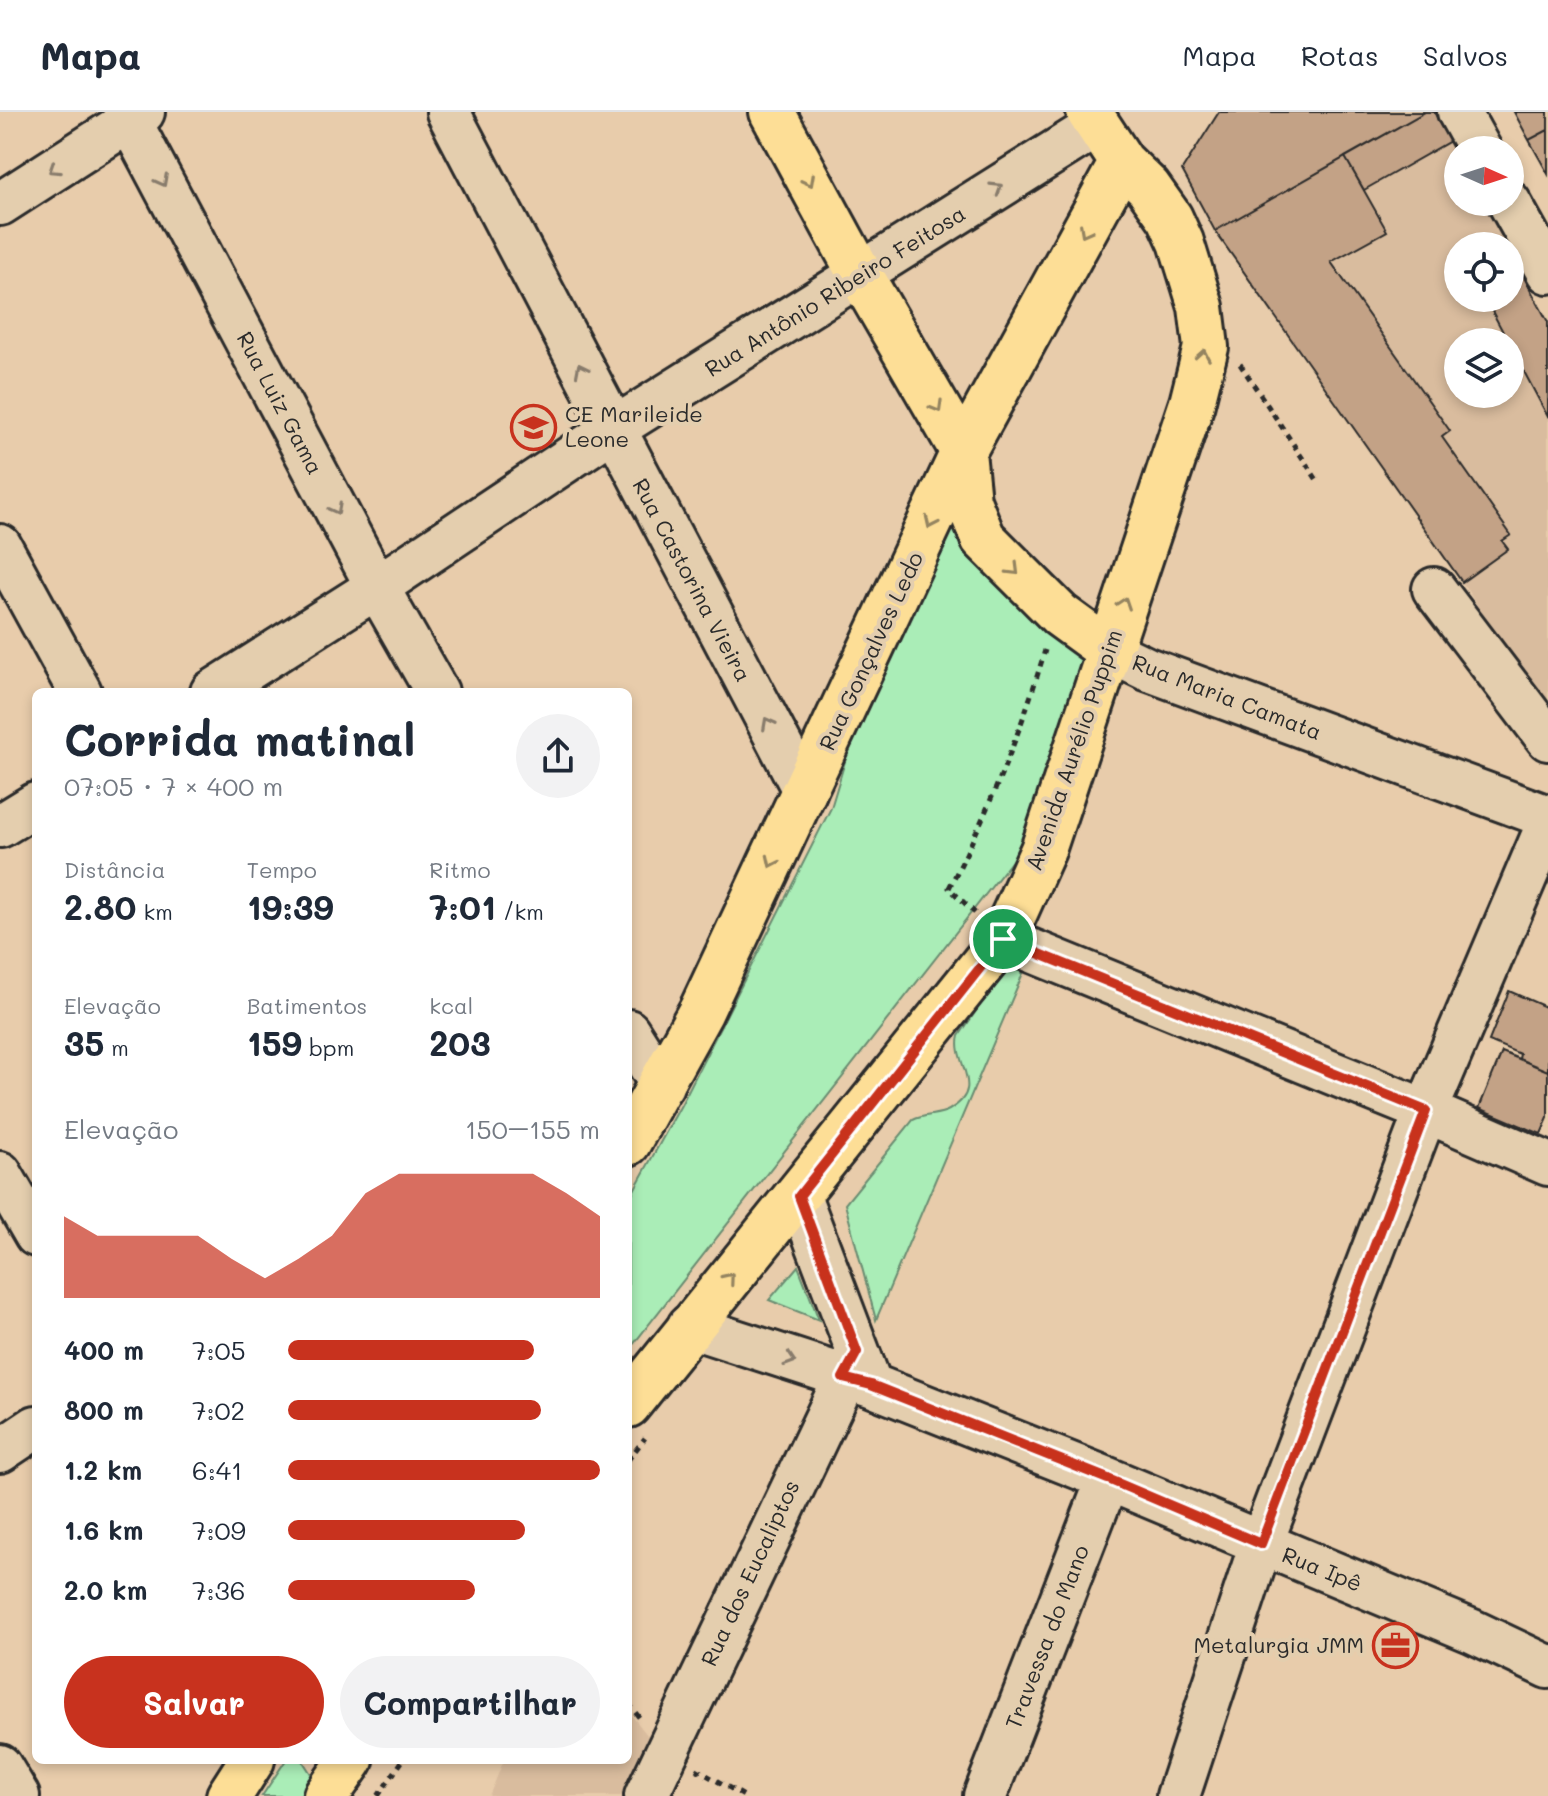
<!DOCTYPE html>
<html lang="pt">
<meta charset="utf-8">
<style>
body{margin:0;font-family:Mali,sans-serif;background:#f2f2f3;color:#1f2937;height:100vh;display:flex;flex-direction:column;font-size:30px;white-space:nowrap}
*{box-sizing:border-box;margin:0}
p{font-size:26px;color:#747a83}
.icon{flex:none;width:44px;height:44px;fill:none;stroke:currentColor;stroke-width:2;stroke-linecap:round;stroke-linejoin:round}
.map{position:relative;flex:1;overflow:hidden}
.sheet{position:absolute;left:32px;top:576px;width:600px;height:1076px;display:flex;flex-direction:column;background:#fff;border-radius:12px;box-shadow:0 4px 12px #0003}
.sheet>*{flex:none}
.needle{width:52px;rotate:93deg}
.controls{position:absolute;left:1444px;top:24px;display:grid;gap:16px}
.controls a{display:grid;place-items:center;width:80px;height:80px;border-radius:50%;background:#fff;box-shadow:0 4px 12px #0003;font-size:40px}
.pin{position:absolute;display:grid;place-items:center;width:68px;height:68px;color:#fff;margin:-34px;border:4px solid #fff;border-radius:50%;box-shadow:0 2px 8px #0007}
.round{display:grid;place-items:center;flex:none;width:84px;height:84px;border-radius:42px;background:#f2f2f3}
.summary{display:flex;align-items:center;justify-content:space-between;height:136px;padding:0 32px}
h1{font-size:44px;font-weight:700;line-height:60px}
.metrics{display:grid;grid-template-columns:repeat(3,1fr);gap:12px;height:136px;padding:8px 32px}
.metrics div{display:grid;align-content:center}
.metrics b{font-size:34px;font-weight:700}
.metrics small{font-size:22px;font-weight:400}
.metrics p{font-size:22px}
.chart{height:224px;padding:16px 32px}
.chart p{display:flex;justify-content:space-between}
.chart svg{width:100%;height:144px;margin-top:8px;fill:#c8321e;opacity:.7}
.cta{display:flex;gap:16px;margin-top:auto;padding:16px 32px}
.cta a{flex:1;height:92px;border-radius:48px;background:#c8321e;color:#fff;font-size:32px;font-weight:700;line-height:92px;text-align:center}
.cta a+a{background:#f2f2f3;color:#1f2937}
ul{padding:0 32px;list-style:none;font-size:26px}
li{display:grid;grid-template-columns:128px 96px 1fr;align-items:center;height:60px}
li i{height:20px;border-radius:10px;background:#c8321e}
header{display:flex;align-items:center;gap:48px;box-sizing:border-box;height:112px;padding:0 40px;background:#fff;border-bottom:2px solid #e0e1e3}
header strong{font-size:38px}
nav{display:flex;gap:44px;margin-inline-start:auto;font-size:28px}
.map>svg:first-child{display:block}
.built{fill:#d9bc9e;fill-rule:evenodd}
.green{fill:#aaedb7;stroke:#6a8c71;stroke-width:2}
.building{fill:#c3a286;stroke:#2b2b2b;stroke-width:2}
.lines{fill:none;stroke-linecap:round;stroke-linejoin:round}
.minor-casing{stroke:#2b2b2b;stroke-width:48}
.major-casing{stroke:#2b2b2b;stroke-width:50}
.path{stroke:#2b2b2b;stroke-width:5;stroke-dasharray:6 6;stroke-linecap:butt}
.minor{stroke:#e4ceae;stroke-width:42}
.major{stroke:#fdde96;stroke-width:44}
.oneway{stroke:#887c6c}
.oneway2{stroke:#948460}
.route-casing{stroke:#fff;stroke-width:16}
.route{stroke:#c8321e;stroke-width:10}
.labels{text-anchor:middle;stroke-width:8;stroke-linejoin:round;paint-order:stroke}
.street-label{font-size:22px;fill:#2b2b2b;stroke:#e4ceae}
.poi-label{font-size:22px;fill:#2b2b2b;stroke:#e4ceae;text-anchor:start}
</style>
<header>
<strong>Mapa</strong>
<nav><a>Mapa</a><a>Rotas</a><a>Salvos</a></nav>
</header>
<div class="map">
<svg width="1548" height="1684" viewBox="0 0 1548 1684">
<rect width="100%" height="100%" fill="#e8ccab"/>
<filter id="ink" filterUnits="userSpaceOnUse"><feTurbulence type="fractalNoise" baseFrequency=".0125" numOctaves="2"/><feDisplacementMap in="SourceGraphic" scale="16" xChannelSelector="R" yChannelSelector="G"/><feConvolveMatrix kernelMatrix="1 2 1 2 8 2 1 2 1" color-interpolation-filters="sRGB"/></filter>
<g filter="url(#ink)">
<path class="built" d="M1424 0H1434L1458 43V90H1484L1507 134H1458V186H1510V139L1548 210V602L1462 470 1215 119ZM1458 230H1510V282H1458Z
M628 1599 648 1624 621 1684H489L504 1648H628Z"/>
<path class="green" d="M973 414 1094 530 1025 732 628 1239V1089L681 993 831 696 855 616 952 418Z
M1012 846 1026 854 876 1208 845 1092 913 1008C925 1002 938 1004 949 998 988 976 952 951 959 924Z
M798 1154 819 1208 769 1188Z
M286 1648H302L313 1665 300 1684H262Z"/>
<path class="building" d="M1219 0H1425L1215 119 1182 58Z
M1425 0H1434L1450 29 1364 78 1345 45Z
M1514 0H1548V18L1529 28Z
M1548 18V62L1529 28Z
M1345 45 1387 119 1331 150 1450 319 1442 325 1511 423 1502 429 1508 437 1462 470 1215 119Z
M1514 147 1548 210V305L1485 186H1510V149Z
M1509 879 1548 896V959L1519 947 1520 942 1489 929Z
M1502 940 1548 959V1006L1541 1022 1479 996Z"/>
<g class="lines">
<defs>
<path id="minor" d="M125 0 377 475 437 580
M448 0 805 680
M1459 0 1480 38
M1509 90 1548 160
M0 92 143 0
M0 434 80 580
M1434 477 1548 627
M1108 538 1147 557 1548 705
M212 580 377 475 612 318 1096 14
M0 714 36 692
M1003 827 1426 999 1548 1052
M628 919 662 973
M0 1061 36 1123
M799 1084 868 1266
M689 1214 871 1273 1108 1367 1472 1519 1548 1555
M0 1339 36 1315
M0 1654 18 1684
M646 1684 857 1241
M985 1684 1108 1367
M1178 1684 1261 1432 1426 999 1548 712"/>
<path id="major" d="M772 0 860 162 963 340 968 389 983 426 1060 503 1108 538
M628 1031 701 899 963 340 1122 50
M628 1293 1003 827 1043 738 1192 291 1206 235 1201 195 1181 130 1170 106 1148 75 1122 50 1089 0
M229 1684 252 1648
M326 1684 351 1648"/>
</defs>
<use href="#minor" class="minor-casing"/>
<use href="#major" class="major-casing"/>
<path class="path" d="M1240 252 1317 368
M975 801 949 776C988 700 1021 621 1045 538
M628 1348 645 1326
M628 1591 642 1609
M696 1657 744 1684
M378 1684 403 1648"/>
<use href="#minor" class="minor"/>
<use href="#major" class="major"/>
</g>
<defs><path id="oneway-chevron" d="M-2-3.5L2.5 0L-2 3.5" fill="none" stroke-width="1.6" stroke-linecap="round" stroke-linejoin="round" transform="scale(2)"/></defs>
<g class="oneway">
<use href="#oneway-chevron" transform="translate(54 57) rotate(147)"/>
<use href="#oneway-chevron" transform="translate(162 69) rotate(62)"/>
<use href="#oneway-chevron" transform="translate(997 76) rotate(-32)"/>
<use href="#oneway-chevron" transform="translate(581 257) rotate(-117)"/>
<use href="#oneway-chevron" transform="translate(336 397) rotate(62)"/>
<use href="#oneway-chevron" transform="translate(768 611) rotate(-118)"/>
<use href="#oneway-chevron" transform="translate(790 1248) rotate(18)"/>
</g>
<g class="oneway2">
<use href="#oneway-chevron" transform="translate(809 69) rotate(62)"/>
<use href="#oneway-chevron" transform="translate(1085 119) rotate(118)"/>
<use href="#oneway-chevron" transform="translate(1203 243) rotate(-80)"/>
<use href="#oneway-chevron" transform="translate(937 295) rotate(60)"/>
<use href="#oneway-chevron" transform="translate(931 411) rotate(115)"/>
<use href="#oneway-chevron" transform="translate(1014 458) rotate(45)"/>
<use href="#oneway-chevron" transform="translate(1124 491) rotate(-71)"/>
<use href="#oneway-chevron" transform="translate(772 750) rotate(115)"/>
<use href="#oneway-chevron" transform="translate(729 1166) rotate(-50)"/>
</g>
</g>
<g class="lines" filter="url(#ink)">
<defs>
<path id="route" d="M1003 827 1426 999 1261 1432 1108 1367 871 1273 843 1266 857 1240 799 1084Z"/>
</defs>
<use href="#route" class="route-casing"/>
<use href="#route" class="route"/>
</g>
<defs>
<symbol id="school-ring" viewBox="-11 -11 22 22"><circle r="9.5" fill="#e4ceae" stroke="#c8321e" stroke-width="1.5"/><path d="M0-5L7-2L0 1L-7-2ZM-4 1L0 2.5L4 1V4Q0 6-4 4Z" fill="#c8321e"/></symbol>
<symbol id="office-ring" viewBox="-11 -11 22 22"><circle r="9.5" fill="#e4ceae" stroke="#c8321e" stroke-width="1.5"/><path d="M-6-3h4V-5.5h4V-3h4V5H-6ZM-1-4.5V-3h2v-1.5ZM-6 0V1H6V0Z" fill="#c8321e"/></symbol>
</defs>
<g fill-rule="evenodd">
<use href="#school-ring" x="508" y="290" width="51" height="51"/>
<use href="#office-ring" x="1370" y="1508" width="51" height="51"/>
</g>
<g class="labels">
<g class="street-label">
<text transform="translate(835 179) rotate(-32)" y="8">Rua Antônio Ribeiro Feitosa</text>
<text transform="translate(280 291) rotate(62)" y="8">Rua Luiz Gama</text>
<text transform="translate(692 468) rotate(62)" y="8">Rua Castorina Vieira</text>
<text transform="translate(871 539) rotate(-65)" y="8">Rua Gonçalves Ledo</text>
<text transform="translate(1227 585) rotate(21)" y="8">Rua Maria Camata</text>
<text transform="translate(1074 638) rotate(-71)" y="8">Avenida Aurélio Puppim</text>
<text transform="translate(1322 1457) rotate(22)" y="8">Rua Ipê</text>
<text transform="translate(750 1461) rotate(-65)" y="8">Rua dos Eucaliptos</text>
<text transform="translate(1047 1525) rotate(-69)" y="8">Travessa do Mano</text>
</g>
<g class="poi-label">
<text x="565" y="310">CE Marileide<tspan x="565" dy="25">Leone</tspan></text>
<text x="1364" y="1541" text-anchor="end">Metalurgia JMM</text>
</g>
</g>
</svg>
<div class="controls">
<a><svg class="needle" viewBox="-14 -14 28 28"><path d="M0-13l5 13h-10z" fill="#e53935"/><path d="M0 13l5-13h-10z" fill="#747a83"/></svg></a>
<a><svg class="icon" aria-label="locate" viewBox="0 0 24 24"><circle cx="12" cy="12" r="6"/><path d="M12 2v4M12 18v4M2 12h4M18 12h4"/></svg></a>
<a><svg class="icon" aria-label="layers" viewBox="0 0 24 24"><path d="M12 4l9 5-9 5-9-5zM3 14l9 5 9-5"/></svg></a>
</div>
<div class="pin" style="left:1003px;top:827px;background:#1e9e55"><svg class="icon" aria-label="arrive" viewBox="0 0 24 24"><path d="M6 21V4h12l-3 4 3 4H6"/></svg></div>
<section class="sheet">
<div class="summary"><div><h1>Corrida matinal</h1><p>07:05 · 7 × 400 m</p></div><a class="round"><svg class="icon" aria-label="share" viewBox="0 0 24 24"><path d="M12 15V3M7 8l5-5 5 5M5 13v7h14v-7"/></svg></a></div>
<div class="metrics">
<div><p>Distância</p><b>2.80<small> km</small></b></div>
<div><p>Tempo</p><b>19:39</b></div>
<div><p>Ritmo</p><b>7:01<small> /km</small></b></div>
</div>
<div class="metrics">
<div><p>Elevação</p><b>35<small> m</small></b></div>
<div><p>Batimentos</p><b>159<small> bpm</small></b></div>
<div><p>kcal</p><b>203</b></div>
</div>
<div class="chart"><p><span>Elevação</span>150–155 m</p>
<svg viewBox="0 0 160 44" preserveAspectRatio="none"><path d="M0 44V19L10 25L20 25L30 25L40 25L50 32L60 38L70 32L80 25L90 12L100 6L110 6L120 6L130 6L140 6L150 12L160 19V44z"/></svg>
</div>
<ul>
<li><b>400 m</b>7:05<i style="width:79%"></i></li>
<li><b>800 m</b>7:02<i style="width:81%"></i></li>
<li><b>1.2 km</b>6:41<i style="width:100%"></i></li>
<li><b>1.6 km</b>7:09<i style="width:76%"></i></li>
<li><b>2.0 km</b>7:36<i style="width:60%"></i></li>
</ul>
<div class="cta"><a>Salvar</a><a>Compartilhar</a></div>
</section>
</div>
